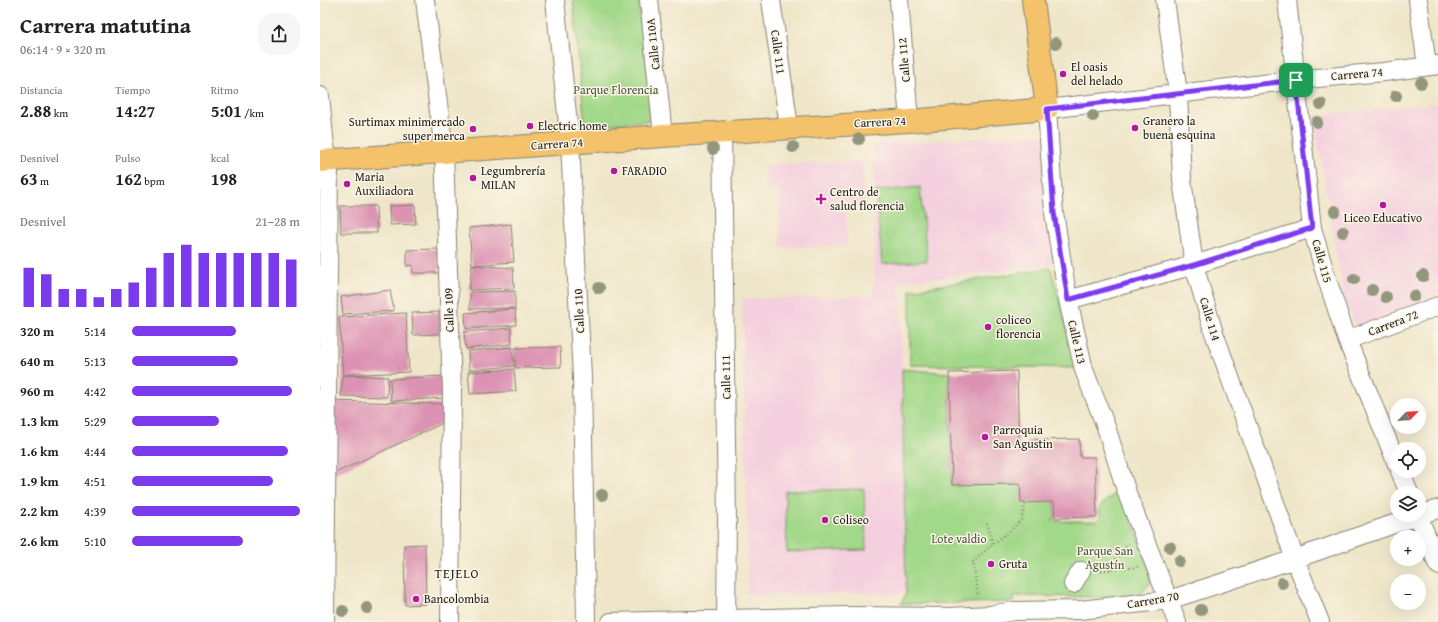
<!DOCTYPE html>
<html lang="es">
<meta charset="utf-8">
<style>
body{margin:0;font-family:"Gentium Book Plus",serif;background:#f6f6f6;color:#222;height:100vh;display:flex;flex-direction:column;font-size:15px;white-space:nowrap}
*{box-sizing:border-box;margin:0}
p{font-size:13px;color:#767676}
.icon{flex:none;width:22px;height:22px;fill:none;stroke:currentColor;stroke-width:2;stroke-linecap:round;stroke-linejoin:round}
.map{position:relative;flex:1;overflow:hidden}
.details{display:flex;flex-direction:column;background:#fff;width:320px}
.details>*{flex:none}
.needle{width:26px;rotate:65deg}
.buttons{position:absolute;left:1070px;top:398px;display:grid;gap:8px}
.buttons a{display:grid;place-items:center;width:36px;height:36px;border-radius:50%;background:#fff;box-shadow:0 4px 16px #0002;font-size:20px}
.pin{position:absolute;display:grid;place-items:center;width:34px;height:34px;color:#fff;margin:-17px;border-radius:8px;box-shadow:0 2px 6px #0006}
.round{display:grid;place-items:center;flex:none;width:42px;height:42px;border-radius:16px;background:#f6f6f6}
.headline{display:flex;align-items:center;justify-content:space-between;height:68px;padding:0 20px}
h1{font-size:22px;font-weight:700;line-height:30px}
.metrics{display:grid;grid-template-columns:repeat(3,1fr);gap:6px;height:68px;padding:4px 20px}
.metrics div{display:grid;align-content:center}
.metrics b{font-size:17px;font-weight:700}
.metrics small{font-size:11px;font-weight:400}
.metrics p{font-size:11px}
.chart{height:112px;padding:8px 20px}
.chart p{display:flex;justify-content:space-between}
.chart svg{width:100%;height:72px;margin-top:4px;stroke:#7c3aed;stroke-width:6}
ul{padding:0 20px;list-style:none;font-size:13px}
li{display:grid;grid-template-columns:64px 48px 1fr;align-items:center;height:30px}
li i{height:10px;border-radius:5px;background:#7c3aed}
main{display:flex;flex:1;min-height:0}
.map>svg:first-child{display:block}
.built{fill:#f4cfde}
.green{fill:#a2d889;stroke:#5f7a52}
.building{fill:#dc93b3}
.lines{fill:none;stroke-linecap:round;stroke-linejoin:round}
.minor-casing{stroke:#868172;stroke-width:20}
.major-casing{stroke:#868172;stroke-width:24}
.path{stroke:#868172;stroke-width:2.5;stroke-dasharray:1 3;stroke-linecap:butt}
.minor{stroke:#fff;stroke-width:18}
.major{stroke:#f3c26a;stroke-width:22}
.tree{fill:#91967c}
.route-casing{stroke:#fff;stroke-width:8}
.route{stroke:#7c3aed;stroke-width:5}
.poi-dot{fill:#b5179e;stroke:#fcf5e5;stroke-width:1.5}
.labels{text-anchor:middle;stroke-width:3;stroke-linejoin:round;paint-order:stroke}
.street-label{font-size:12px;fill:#1c1c1c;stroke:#fcf5e5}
.poi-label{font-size:12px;fill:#1c1c1c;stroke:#fcf5e5;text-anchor:start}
.park-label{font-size:12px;fill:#44543d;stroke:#fcf5e5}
.neighbourhood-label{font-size:13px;letter-spacing:1px;fill:#1c1c1c;stroke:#fcf5e5}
</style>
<main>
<section class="details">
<div class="headline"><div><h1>Carrera matutina</h1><p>06:14 · 9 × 320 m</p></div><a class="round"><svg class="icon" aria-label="share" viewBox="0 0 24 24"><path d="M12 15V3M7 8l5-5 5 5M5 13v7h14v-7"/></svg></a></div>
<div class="metrics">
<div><p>Distancia</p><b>2.88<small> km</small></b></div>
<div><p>Tiempo</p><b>14:27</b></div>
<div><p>Ritmo</p><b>5:01<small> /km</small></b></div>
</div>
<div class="metrics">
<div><p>Desnivel</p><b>63<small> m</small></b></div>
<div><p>Pulso</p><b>162<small> bpm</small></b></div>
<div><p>kcal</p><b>198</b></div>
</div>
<div class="chart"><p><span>Desnivel</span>21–28 m</p>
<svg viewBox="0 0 160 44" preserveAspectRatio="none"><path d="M5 44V20M15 44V24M25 44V33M35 44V33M45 44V38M55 44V33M65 44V29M75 44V20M85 44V11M95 44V6M105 44V11M115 44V11M125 44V11M135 44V11M145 44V11M155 44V15"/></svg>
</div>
<ul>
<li><b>320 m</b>5:14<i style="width:62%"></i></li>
<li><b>640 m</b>5:13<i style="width:63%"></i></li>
<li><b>960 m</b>4:42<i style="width:95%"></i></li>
<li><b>1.3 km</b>5:29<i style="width:52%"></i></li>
<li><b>1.6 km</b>4:44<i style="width:93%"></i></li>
<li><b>1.9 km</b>4:51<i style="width:84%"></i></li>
<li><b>2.2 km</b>4:39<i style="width:100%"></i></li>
<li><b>2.6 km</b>5:10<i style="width:66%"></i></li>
</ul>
</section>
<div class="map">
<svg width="1118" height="622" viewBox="0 0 1118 622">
<rect width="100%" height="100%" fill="#fcf5e5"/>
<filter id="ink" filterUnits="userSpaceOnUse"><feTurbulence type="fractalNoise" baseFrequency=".025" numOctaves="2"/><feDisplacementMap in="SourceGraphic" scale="8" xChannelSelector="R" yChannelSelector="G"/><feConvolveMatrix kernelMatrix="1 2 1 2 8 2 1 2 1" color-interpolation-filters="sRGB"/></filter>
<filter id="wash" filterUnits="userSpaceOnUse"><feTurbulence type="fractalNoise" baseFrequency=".012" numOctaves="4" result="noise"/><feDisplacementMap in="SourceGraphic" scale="16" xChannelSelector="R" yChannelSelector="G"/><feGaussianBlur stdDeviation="0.9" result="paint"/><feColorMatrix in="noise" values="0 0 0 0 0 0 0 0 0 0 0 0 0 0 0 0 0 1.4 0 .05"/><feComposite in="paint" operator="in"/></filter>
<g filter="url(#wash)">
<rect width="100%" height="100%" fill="#efe6c9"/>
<path class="built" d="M1118 103V294L1037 329 1023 295 994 116Z
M723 135 727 202 733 265 580 282 586 593 428 595 422 299 554 296V144Z
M543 162 544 208 526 209 527 246 460 247 459 190H445L444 164Z"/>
<path class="green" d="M253 0H318L335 120 265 127Z
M600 187 607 261 562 264 556 191Z
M731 268 757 368 590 365V290Z
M582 369 629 373 632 485 700 484 734 502 735 518 731 521H777L780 516V506L800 489 829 566 831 581 821 594 789 597 694 596V602L581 604 586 593Z
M544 489 546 550 467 552 465 491Z"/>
<g id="blocks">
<path class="building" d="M95 205 96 224 70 225 69 206Z
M20 206H56L57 233H21Z
M191 224 194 262 152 265 149 228Z
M118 249 119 273H93V265L87 266V250Z
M152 265 193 268 194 288 149 290Z
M70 290 74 311 23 314 21 297Z
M195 291V308L150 309V292Z
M195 309 196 325 146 329 145 313Z
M119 312V334L93 335 92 313Z
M86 313 89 372 25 375 68 377 67 397 21 396 23 375 19 317Z
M191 328 192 344 146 349 144 332Z
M192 347 194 366 149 370 148 351Z
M240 347 241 367 195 368V348Z
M194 369 196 391 150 394 148 372Z
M697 371 699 448 709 447 708 440 759 439 760 457H775L777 517 735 518 734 502 701 503 700 484 632 485 629 373Z
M123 376 124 398 71 401 70 379Z
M12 401 123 404V423L11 475Z
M105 544 106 604 85 605 84 545Z"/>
</g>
</g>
<g filter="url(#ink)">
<use href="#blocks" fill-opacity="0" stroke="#868172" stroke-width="1"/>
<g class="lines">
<defs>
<path id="minor" d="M105 0 124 151 132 390 130 622
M235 0 250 143 262 377 266 622
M329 0 343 136
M451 0 469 127
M579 0 589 121
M845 0 858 94 862 180 874 265 893 330 975 559 1000 622
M967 0 992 228 1005 273 1027 340 1077 464
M1098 0 1107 66
M0 96 5 147 9 161 5 622
M402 133 407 519 406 622
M748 300 874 265 992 228
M1027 340 1118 306
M1080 471 1089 493
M1098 515 1118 565
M1099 515 1118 509
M753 584 761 571
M291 622 527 616 629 617 670 615 694 611 760 610 849 600 975 559 1099 515
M857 622 808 496 786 427 764 370 748 300 734 213 727 109 976 80 1064 72 1118 65"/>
<path id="major" d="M0 161 343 136 589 121 727 109 713 0"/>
</defs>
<use href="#minor" class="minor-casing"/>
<use href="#major" class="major-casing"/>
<path class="path" d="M667 523 673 544
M789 569 808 543
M777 571 818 567
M658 594 653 562 669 547 691 530 701 520 706 502"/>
<use href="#minor" class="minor"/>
<use href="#major" class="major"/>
</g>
<g class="tree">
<circle cx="736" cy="43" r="6"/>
<circle cx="1101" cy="83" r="6"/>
<circle cx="1076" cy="96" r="6"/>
<circle cx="1001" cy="104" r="6"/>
<circle cx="773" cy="116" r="6"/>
<circle cx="997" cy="122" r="6"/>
<circle cx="539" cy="139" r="6"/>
<circle cx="473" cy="147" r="6"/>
<circle cx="393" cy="149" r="6"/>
<circle cx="1015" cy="211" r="6"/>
<circle cx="1023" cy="232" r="6"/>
<circle cx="1103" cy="276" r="6"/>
<circle cx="1034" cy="279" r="6"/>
<circle cx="279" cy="288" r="6"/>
<circle cx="1052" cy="290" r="6"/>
<circle cx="1094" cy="296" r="6"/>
<circle cx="1066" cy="297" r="6"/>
<circle cx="282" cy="495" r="6"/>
<circle cx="850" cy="547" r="6"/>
<circle cx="859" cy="561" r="6"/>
<circle cx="962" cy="583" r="6"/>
<circle cx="47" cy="608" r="6"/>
<circle cx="881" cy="610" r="6"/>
<circle cx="23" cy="611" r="6"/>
</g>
</g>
<g class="lines" filter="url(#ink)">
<defs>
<path id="route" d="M976 80 992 228 874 265 748 300 734 213 727 109Z"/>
</defs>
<use href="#route" class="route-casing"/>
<use href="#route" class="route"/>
</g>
<g class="poi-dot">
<circle cx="743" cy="74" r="4"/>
<circle cx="210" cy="126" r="4"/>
<circle cx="815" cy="128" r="4"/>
<circle cx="153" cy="129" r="4"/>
<circle cx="294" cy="171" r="4"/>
<circle cx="153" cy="178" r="4"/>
<circle cx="27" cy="184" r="4"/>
<path d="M499 193h4v4h4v4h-4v4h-4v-4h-4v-4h4z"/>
<circle cx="1063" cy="205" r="4"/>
<circle cx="668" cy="327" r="4"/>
<circle cx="665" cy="437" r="4"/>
<circle cx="505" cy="520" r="4"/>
<circle cx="671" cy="564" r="4"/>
<circle cx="96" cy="599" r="4"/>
</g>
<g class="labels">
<g class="street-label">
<text transform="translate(333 44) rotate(-96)" y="4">Calle 110A</text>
<text transform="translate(458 52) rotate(82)" y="4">Calle 111</text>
<text transform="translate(584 60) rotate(-95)" y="4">Calle 112</text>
<text transform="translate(1037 74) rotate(-5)" y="4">Carrera 74</text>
<text transform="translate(560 122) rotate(-3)" y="4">Carrera 74</text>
<text transform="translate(237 144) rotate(-4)" y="4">Carrera 74</text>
<text transform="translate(1002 261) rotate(74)" y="4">Calle 115</text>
<text transform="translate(129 310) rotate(-92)" y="4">Calle 109</text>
<text transform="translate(259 311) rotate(-93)" y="4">Calle 110</text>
<text transform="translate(890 319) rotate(73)" y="4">Calle 114</text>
<text transform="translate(1073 323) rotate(-21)" y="4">Carrera 72</text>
<text transform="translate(757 342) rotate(77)" y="4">Calle 113</text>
<text transform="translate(406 377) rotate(-91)" y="4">Calle 111</text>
<text transform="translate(833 600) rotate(-10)" y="4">Carrera 70</text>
</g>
<g class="poi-label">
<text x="751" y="71">El oasis<tspan x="751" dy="14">del helado</tspan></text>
<text x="823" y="125">Granero la<tspan x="823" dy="14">buena esquina</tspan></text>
<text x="145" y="126" text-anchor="end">Surtimax minimercado<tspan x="145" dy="14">super merca</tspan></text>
<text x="218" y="130">Electric home</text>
<text x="161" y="175">Legumbrería<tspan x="161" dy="14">MILAN</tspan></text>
<text x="302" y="175">FARADIO</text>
<text x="35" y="181">Maria<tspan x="35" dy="14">Auxiliadora</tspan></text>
<text x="510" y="196">Centro de<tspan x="510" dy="14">salud florencia</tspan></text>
<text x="1063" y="222" text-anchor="middle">Liceo Educativo</text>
<text x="676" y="324">coliceo<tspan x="676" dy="14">florencia</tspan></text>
<text x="673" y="434">Parroquia<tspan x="673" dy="14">San Agustin</tspan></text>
<text x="513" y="524">Coliseo</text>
<text x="679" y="568">Gruta</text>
<text x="104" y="603">Bancolombia</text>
</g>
<g class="park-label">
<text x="296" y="94">Parque Florencia</text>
<text x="639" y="543">Lote valdio</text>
<text x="785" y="555">Parque San<tspan x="785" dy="14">Agustín</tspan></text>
</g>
<g class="neighbourhood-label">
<text x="137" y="578">TEJELO</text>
</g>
</g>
</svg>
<div class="buttons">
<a><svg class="needle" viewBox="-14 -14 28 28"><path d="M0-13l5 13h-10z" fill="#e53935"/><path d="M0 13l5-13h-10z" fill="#767676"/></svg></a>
<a><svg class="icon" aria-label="locate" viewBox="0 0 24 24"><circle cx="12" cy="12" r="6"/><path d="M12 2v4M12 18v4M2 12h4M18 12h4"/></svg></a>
<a><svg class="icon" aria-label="layers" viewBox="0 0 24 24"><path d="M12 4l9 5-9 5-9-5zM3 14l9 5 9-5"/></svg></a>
<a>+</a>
<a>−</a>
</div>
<div class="pin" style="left:976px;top:80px;background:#1e9e55"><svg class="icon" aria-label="arrive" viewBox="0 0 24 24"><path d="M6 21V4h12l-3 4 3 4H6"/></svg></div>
</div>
</main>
